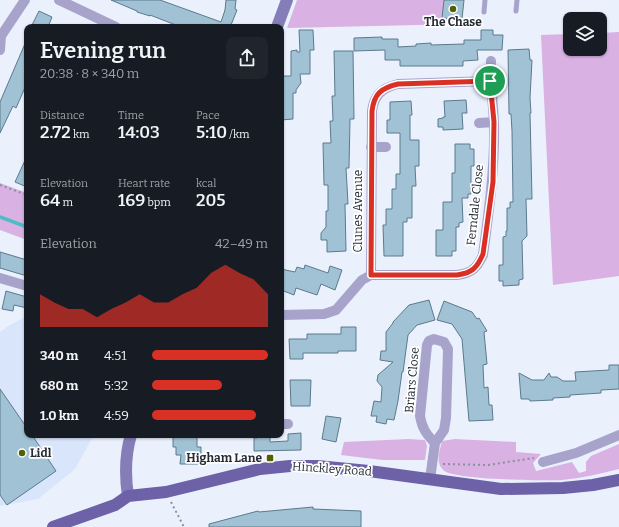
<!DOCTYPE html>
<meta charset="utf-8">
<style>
body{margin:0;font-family:Bitter,serif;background:#20242c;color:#f1f3f6;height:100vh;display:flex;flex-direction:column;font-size:15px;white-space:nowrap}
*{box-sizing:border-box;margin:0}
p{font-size:13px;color:#9ea1a6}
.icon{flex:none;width:22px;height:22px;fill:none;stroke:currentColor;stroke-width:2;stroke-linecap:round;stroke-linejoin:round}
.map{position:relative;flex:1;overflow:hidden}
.drawer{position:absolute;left:24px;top:24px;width:260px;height:414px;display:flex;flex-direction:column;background:#171b24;border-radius:8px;box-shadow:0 1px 3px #0004}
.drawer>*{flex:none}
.controls{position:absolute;left:563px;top:12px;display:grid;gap:8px}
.controls a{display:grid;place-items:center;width:44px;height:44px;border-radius:8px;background:#171b24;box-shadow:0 1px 3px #0004;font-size:20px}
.pin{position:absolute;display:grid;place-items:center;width:34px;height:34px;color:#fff;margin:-17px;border:2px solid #fff;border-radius:50%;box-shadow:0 1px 4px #0007}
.round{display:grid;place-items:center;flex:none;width:42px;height:42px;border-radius:8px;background:#20242c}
.summary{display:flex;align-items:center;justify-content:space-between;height:68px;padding:0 16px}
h1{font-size:22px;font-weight:600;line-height:30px}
.stats{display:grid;grid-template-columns:repeat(3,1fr);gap:6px;height:68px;padding:4px 16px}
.stats div{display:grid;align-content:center}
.stats b{font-size:17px;font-weight:600}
.stats small{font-size:11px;font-weight:400}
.stats p{font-size:11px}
.chart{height:112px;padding:8px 16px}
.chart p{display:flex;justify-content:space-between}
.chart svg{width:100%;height:72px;margin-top:4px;fill:#d93025;opacity:.7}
ul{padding:0 16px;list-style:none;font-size:13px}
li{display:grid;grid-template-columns:64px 48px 1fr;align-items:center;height:30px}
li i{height:10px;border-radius:5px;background:#d93025}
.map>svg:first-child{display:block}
.built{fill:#d9e5fb}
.green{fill:#d9b1e3}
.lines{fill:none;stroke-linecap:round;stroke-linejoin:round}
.stream{stroke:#4bbdc7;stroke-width:3.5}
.building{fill:#a1c2d5;stroke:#5b7a8c}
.path{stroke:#89909b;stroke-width:2;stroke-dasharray:2 3;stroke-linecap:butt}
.lane{stroke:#a8a3cb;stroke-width:5}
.street{stroke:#a8a3cb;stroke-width:10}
.secondary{stroke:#857db7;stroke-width:12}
.primary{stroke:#6d61a7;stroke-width:12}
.route-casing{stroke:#fff;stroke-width:8}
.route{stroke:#d93025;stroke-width:5}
.poi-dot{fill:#545f00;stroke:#fff;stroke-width:1.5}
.labels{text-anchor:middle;stroke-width:3.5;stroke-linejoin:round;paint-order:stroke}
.poi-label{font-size:12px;font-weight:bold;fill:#262c37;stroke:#fff}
.street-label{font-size:12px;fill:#262c37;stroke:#fff}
</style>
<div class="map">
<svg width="619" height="527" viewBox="0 0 619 527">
<rect width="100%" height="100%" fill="#eaf1fd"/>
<path class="built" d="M27 316V435H94L75 469 38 499 0 506V332L8 326Z"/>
<path class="green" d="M297 0H444L443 18 462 19V24L287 28Z
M619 32V276L553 285 541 35 570 34V49H600V33Z
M0 183 27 193V240L0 230Z
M408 439 425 440 427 446 425 460H382L341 455 344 442Z
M455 439 516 442V452L541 454 533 463 536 471 572 462 579 473 586 471V462L591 456 619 444V469C600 474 581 478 562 480 544 481 453 480 443 470 435 462 440 450 442 441Z"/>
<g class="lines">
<path class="stream" d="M0 217 27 227"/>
</g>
<path class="building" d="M111 0H160L221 22 225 10 226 0H236L235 9 237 10 231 25 232 27H181L150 15V16L137 12V11Z
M444 0H464L462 19 442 18Z
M39 11 52 17 48 27H31Z
M299 30H313L314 50H310V74H300L301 83 296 90V93H293V119L281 120V98H283L282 76H291V51L297 50V52H300Z
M481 30H493V35H503L502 50H477L478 60 463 61V66H400V60H385V50L354 51V38L382 37V39H398V47L416 46V44L431 43V45L464 44V40H481Z
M27 39V83L16 108 13 106 0 133V102Z
M529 49 530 60H532L530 98 531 113H530L532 199H526L527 236 522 241 523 279 519 280V285L503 286V281H499V265H503V237L506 236V231H507V208H510V202H513L512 131 511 114H509L508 50Z
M334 51H353L354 119H350L349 168H346L348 204H345L346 251 327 252V240H321V233L326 227V211H328V185H324L323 143H331L330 121H333L332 96H335Z
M466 100 467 113H462L463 129 443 130V127H438V119L443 118V117H445L444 101Z
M411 101 412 115H410V140H419V166H415L416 186H412V218H407V222H403V256H384L383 225H386V209H392V189H396V174H400V133H387V120H390V102Z
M455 144H470V149H474V166H471V194H468V198H462L463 222 459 223V227H456V251H452V256H436V230H443V202H452V173H455Z
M27 156V187L15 182Z
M0 252 27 260V276L0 268Z
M305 265 328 273 330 266 342 270 335 290 321 284 317 295 296 288 294 295 281 290V269L295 272 297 267 304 269Z
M6 291 27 297V308L14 305 13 311 2 309Z
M429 300 435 320 417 325 408 335 403 372H402L398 401 394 420 387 419 386 424 376 422 377 416H371L374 401 381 402 382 387 377 381 378 375 393 362 380 360 381 351H386V332L393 323V322L409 305Z
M444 301 472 312 477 319 479 318 487 331 484 332 487 364 483 365 484 388 488 387 489 405H492L493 420 469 421 462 339 452 324 437 320Z
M341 327H356V351H338V353H303V359H290L289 339H307V334H341Z
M609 365H619V389L601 390V393L570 395V397L553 398V400L530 401 529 399H521L519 373 532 380H544L549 373 551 377H557L563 381H576L575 372 609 370Z
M290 380H311L310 406H291Z
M0 389 27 428V435H32L56 471 7 505 0 495Z
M326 416 341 418 336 442 322 439Z
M301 433V450L254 451V438H257V435H270V442L288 441V434Z
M173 435H197V447H201V458H198V464H180L181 455H176V447H173Z
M313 507V509L361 511V527H209V524L258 511 259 512Z"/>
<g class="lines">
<path class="path" d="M0 185 27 195
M443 464 488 465 534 458
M171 502 184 527"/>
<path class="lane" d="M516 11 517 0
M484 12 485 0"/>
<path class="street" d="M59 0 116 27
M0 50 1 36 25 0
M479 123 494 122
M371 147H386
M371 275 372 111C374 95 382 88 398 84L490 81
M0 278 27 286
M281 315 324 314 336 310 362 280 371 275H457C472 273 477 268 483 255 489 211 495 167 494 123 493 102 490 82 491 61
M281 424H288
M543 462 576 453 619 435
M430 479 435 443C426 434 422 428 420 416L427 345 429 341 434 339 444 342 448 349 446 418 444 430 435 443"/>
<path class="secondary" d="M277 27 287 0
M128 496C125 476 125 455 131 435"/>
<path class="primary" d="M53 527 115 505 128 496 166 492 260 469 290 466H317L369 471 501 489 563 488 593 485 619 480"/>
</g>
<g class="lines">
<defs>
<path id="route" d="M490 81 494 122 493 182 483 254C477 268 472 273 457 275H371L372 111C374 94 381 88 398 84Z"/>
</defs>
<use href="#route" class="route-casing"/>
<use href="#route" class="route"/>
</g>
<g class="poi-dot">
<circle cx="453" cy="9" r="4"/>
<circle cx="22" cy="453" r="4"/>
<rect x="266" y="454" width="8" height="8" rx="2"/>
</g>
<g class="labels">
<g class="poi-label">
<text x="453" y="26">The Chase</text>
<text x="30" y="457" text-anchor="start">Lidl</text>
<text x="262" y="462" text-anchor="end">Higham Lane</text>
</g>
<g class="street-label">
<text transform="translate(475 205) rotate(-84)" y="4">Ferndale Close</text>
<text transform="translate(358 211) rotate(-90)" y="4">Clunes Avenue</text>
<text transform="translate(412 380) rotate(-85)" y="4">Briars Close</text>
<text transform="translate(332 469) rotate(4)" y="4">Hinckley Road</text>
</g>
</g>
</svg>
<div class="controls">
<a><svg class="icon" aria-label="layers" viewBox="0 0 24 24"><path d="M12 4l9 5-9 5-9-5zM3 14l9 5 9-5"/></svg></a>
</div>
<div class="pin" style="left:490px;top:81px;background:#1e9e55"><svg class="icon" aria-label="arrive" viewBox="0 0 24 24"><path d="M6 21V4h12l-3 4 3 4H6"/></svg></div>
<section class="drawer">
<div class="summary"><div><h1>Evening run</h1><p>20:38 · 8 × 340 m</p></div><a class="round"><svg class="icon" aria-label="share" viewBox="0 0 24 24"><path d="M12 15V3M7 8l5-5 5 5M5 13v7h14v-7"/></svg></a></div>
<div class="stats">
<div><p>Distance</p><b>2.72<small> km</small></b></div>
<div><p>Time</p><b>14:03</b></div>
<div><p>Pace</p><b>5:10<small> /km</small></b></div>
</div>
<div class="stats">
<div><p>Elevation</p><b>64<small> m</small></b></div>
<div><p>Heart rate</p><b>169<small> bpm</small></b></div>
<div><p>kcal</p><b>205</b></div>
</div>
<div class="chart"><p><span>Elevation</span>42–49 m</p>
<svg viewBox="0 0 160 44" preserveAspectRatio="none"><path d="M0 44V24L10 29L20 33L30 33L40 38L50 33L60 29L70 24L80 29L90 29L100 24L110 20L120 11L130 6L140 11L150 15L160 24V44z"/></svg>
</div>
<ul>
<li><b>340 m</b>4:51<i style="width:100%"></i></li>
<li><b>680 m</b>5:32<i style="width:60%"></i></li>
<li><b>1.0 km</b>4:59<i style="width:90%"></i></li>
</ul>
</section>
</div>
